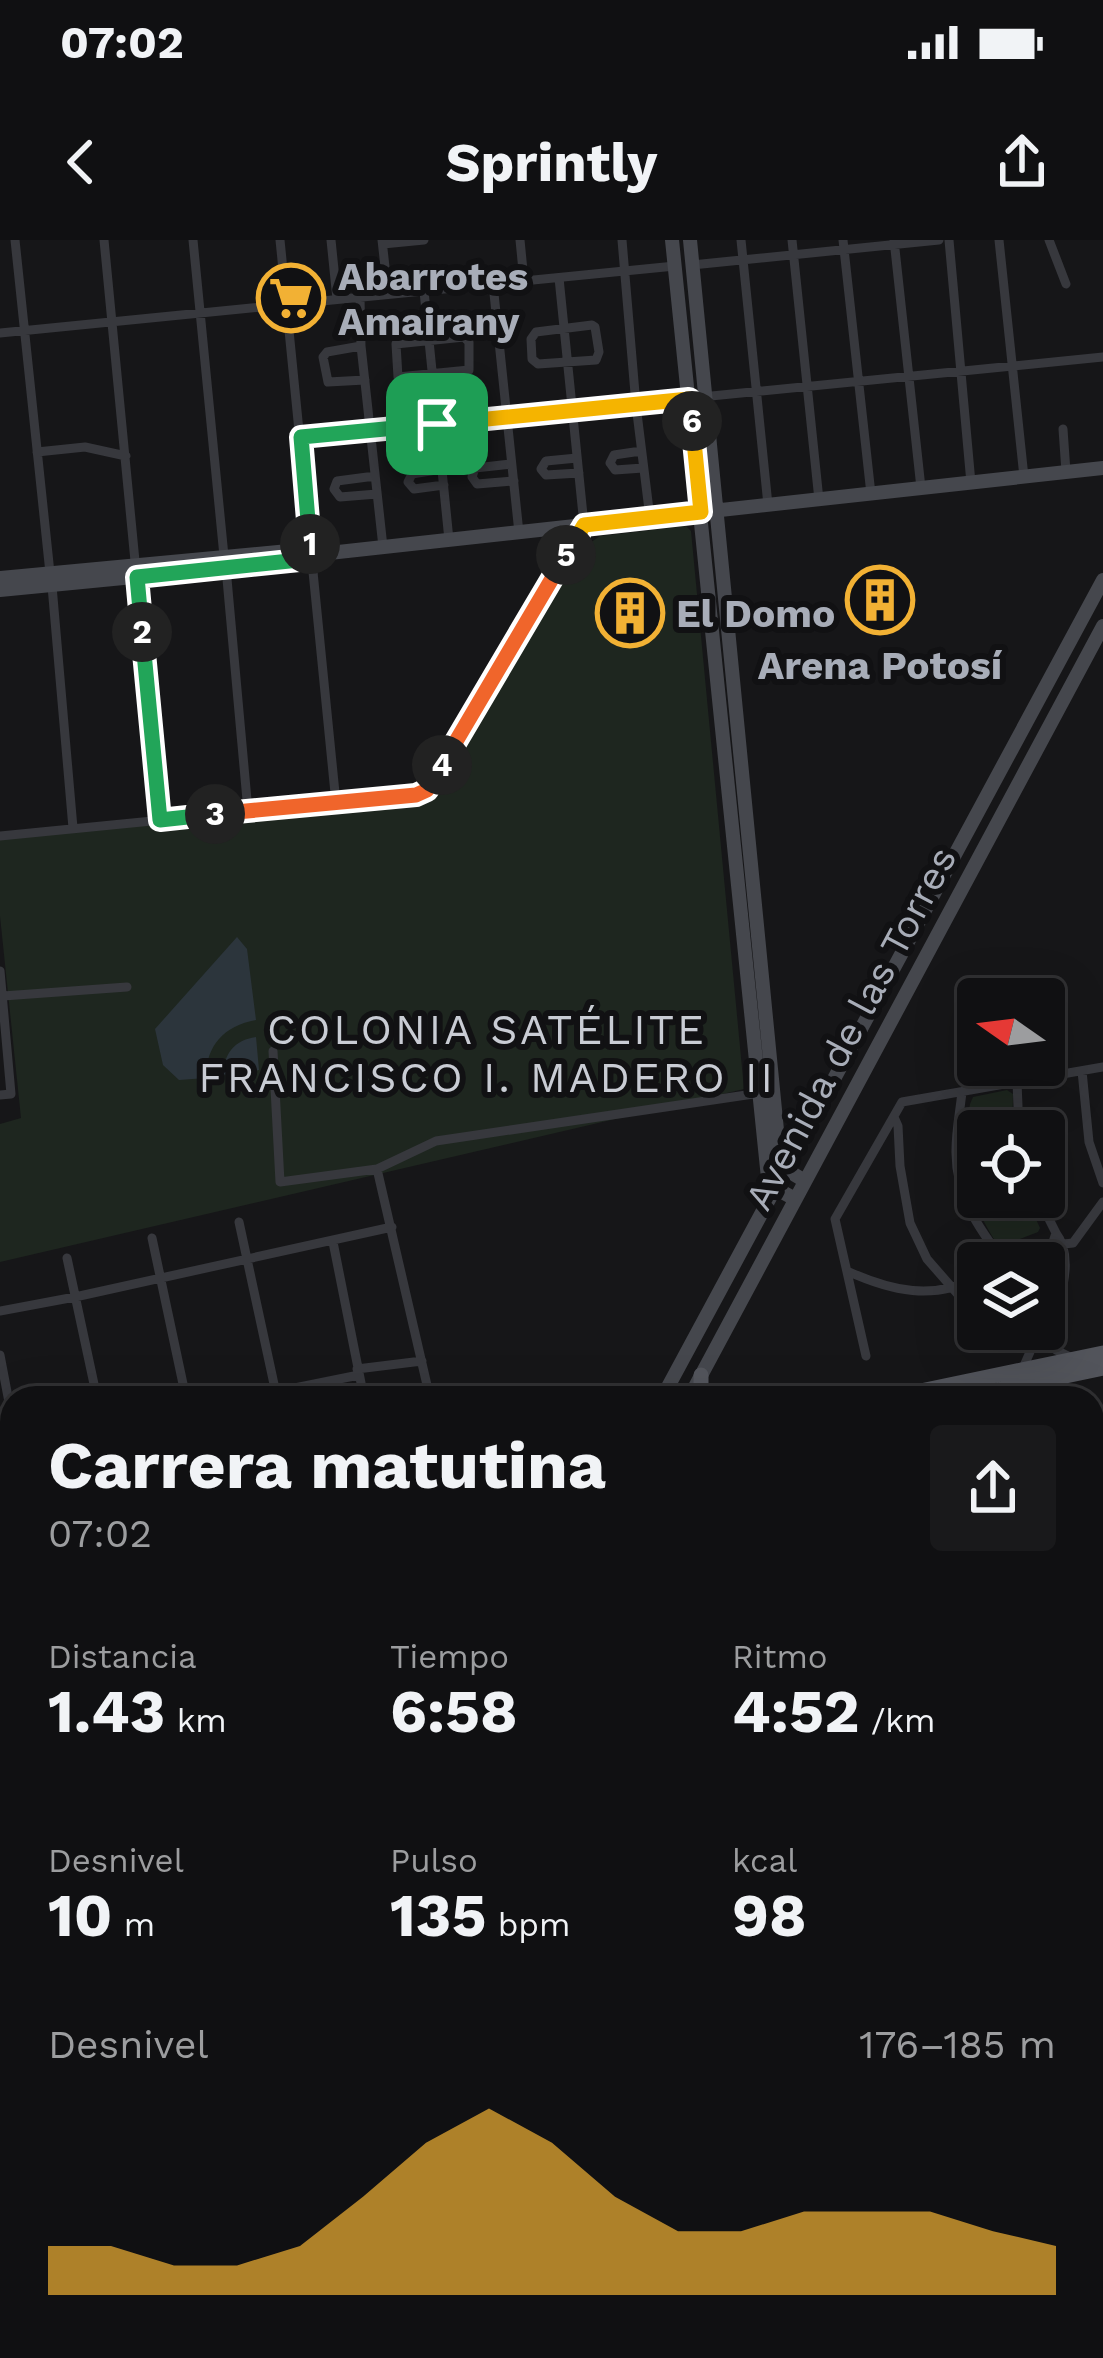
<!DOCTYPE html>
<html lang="es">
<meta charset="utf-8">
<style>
body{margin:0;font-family:"Work Sans",sans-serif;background:#19191b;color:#f1f3f6;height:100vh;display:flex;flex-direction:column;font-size:45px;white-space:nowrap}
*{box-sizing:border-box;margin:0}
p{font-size:39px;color:#9c9d9f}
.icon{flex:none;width:66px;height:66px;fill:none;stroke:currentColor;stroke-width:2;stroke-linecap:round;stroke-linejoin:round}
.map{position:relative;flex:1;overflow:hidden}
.panel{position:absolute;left:0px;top:1146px;width:1104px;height:972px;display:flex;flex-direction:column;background:#101012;border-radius:36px 36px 0 0;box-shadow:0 12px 48px #0002,0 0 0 3px #303032}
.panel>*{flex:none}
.needle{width:78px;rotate:284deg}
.fabs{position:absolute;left:957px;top:738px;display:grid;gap:24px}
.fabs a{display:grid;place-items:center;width:108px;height:108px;border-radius:12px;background:#101012;box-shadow:0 12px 48px #0002,0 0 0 3px #303032;font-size:60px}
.pin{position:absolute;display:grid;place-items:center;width:102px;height:102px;color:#fff;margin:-51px;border-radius:24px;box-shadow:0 6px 18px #0006}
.km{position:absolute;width:60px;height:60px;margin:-30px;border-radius:50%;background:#222;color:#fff;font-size:33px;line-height:60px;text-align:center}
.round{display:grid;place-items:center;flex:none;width:126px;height:126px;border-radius:12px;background:#19191b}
.headline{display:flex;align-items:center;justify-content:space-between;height:204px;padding:0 48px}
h1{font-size:66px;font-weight:700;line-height:90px}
.metrics{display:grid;grid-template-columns:repeat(3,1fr);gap:18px;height:204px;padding:12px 48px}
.metrics div{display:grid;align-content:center}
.metrics b{font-size:60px;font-weight:700}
.metrics small{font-size:33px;font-weight:400}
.metrics p{font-size:33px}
.chart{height:336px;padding:24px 48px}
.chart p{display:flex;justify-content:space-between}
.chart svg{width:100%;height:216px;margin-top:12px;fill:#f2b134;opacity:.7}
.status{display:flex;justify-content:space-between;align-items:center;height:84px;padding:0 60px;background:#101012;direction:ltr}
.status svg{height:33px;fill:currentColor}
header{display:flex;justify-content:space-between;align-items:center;height:156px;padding:0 48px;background:#101012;font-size:54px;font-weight:700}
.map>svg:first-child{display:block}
.green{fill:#1e261f}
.water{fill:#2c353c}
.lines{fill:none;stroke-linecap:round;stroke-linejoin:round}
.street{stroke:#37383d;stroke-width:9}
.secondary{stroke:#45474d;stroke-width:14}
.primary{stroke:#53555c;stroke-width:15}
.highway{stroke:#63666e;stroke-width:16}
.split-1-casing{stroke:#fff;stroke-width:24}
.split-2-casing{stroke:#fff;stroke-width:24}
.split-3-casing{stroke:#fff;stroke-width:24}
.split-4-casing{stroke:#fff;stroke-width:24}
.split-5-casing{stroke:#fff;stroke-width:24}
.split-6-casing{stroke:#fff;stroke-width:24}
.split-7-casing{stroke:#fff;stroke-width:24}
.split-1{stroke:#22a559;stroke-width:15}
.split-2{stroke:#22a559;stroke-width:15}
.split-3{stroke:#22a559;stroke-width:15}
.split-4{stroke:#f0652b;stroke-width:15}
.split-5{stroke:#f0652b;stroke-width:15}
.split-6{stroke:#f5b400;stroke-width:15}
.split-7{stroke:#f5b400;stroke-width:15}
.labels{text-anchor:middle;stroke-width:12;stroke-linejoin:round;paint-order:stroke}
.poi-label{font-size:39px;font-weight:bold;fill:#a8adb8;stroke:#111113;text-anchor:start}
.street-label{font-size:39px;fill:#a8adb8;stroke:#111113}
.neighbourhood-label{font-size:42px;letter-spacing:3px;fill:#c9ccd4;stroke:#111113}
</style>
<div class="status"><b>07:02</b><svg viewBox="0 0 49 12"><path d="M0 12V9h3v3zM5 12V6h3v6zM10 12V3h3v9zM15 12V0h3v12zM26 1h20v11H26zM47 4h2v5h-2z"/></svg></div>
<header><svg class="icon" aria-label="back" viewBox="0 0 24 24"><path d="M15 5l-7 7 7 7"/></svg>Sprintly<svg class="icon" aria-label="share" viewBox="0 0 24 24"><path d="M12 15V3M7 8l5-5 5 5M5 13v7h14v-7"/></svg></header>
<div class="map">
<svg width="1103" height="2118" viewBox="0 0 1103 2118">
<rect width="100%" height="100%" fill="#161618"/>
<path class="green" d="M686 286 691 291 744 849 0 1022V884L21 878 0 676V599L417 558 436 552 577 312 600 296Z
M1007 850 1013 854 1012 891H978V957H1026L1040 988 1038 992 1004 1005 997 1004C964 951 961 924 970 864L973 857Z"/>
<path class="water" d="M237 697 247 709 256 780C224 786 206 805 206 838L179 840 163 825 155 789Z
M256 797 259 830 223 835C224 814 234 800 256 797Z"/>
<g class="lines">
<path class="street" d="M15 0 50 333
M104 0 160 580
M193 0 224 316
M280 0 336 563
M331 0 337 59
M382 0 388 54
M520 0 524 41
M622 0 636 165 650 278
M741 0 768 265
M792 0 819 260
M843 0 871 254
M894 0 921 248
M949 0 971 243
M999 0 1024 237
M1049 0 1066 44
M383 4 424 0
M692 25 939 0
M493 44 519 293
M424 51 449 300
M360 57 361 106 383 307
M592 85 595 87 599 112 596 120 538 124 532 119 531 99 536 92Z
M0 93 675 26
M464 97 469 102V130L398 137 396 104Z
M361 106 327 112 323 117 328 142 365 140
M1063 189 1066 232
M301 197 1103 117
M37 212 85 207 126 216
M610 223 615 230 643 228
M610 223 614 215 641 211
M511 224 475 228 472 237 477 244 514 241
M541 229 546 221 577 218
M541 229 546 235 579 233
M375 236 337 241 334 249 340 257 377 254
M408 242 412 234 442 229
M408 242 414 249 444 245
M226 328 248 571
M52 346 73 588
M0 596 416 555 427 550 584 285 559 38
M0 731 11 854 0 855
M3 756 127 747
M273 811 280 942 377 929 436 901 760 853
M1082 831 1089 902 1103 943
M1017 842 1019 891
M962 852C960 871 956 891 956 910 955 955 979 989 1005 1023
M894 877 898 886 900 926 910 983 927 1019 962 1059 969 1097
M377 929 430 1158
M1038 957 1056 993
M239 982 277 1158
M152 998 186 1158
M333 1002 364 1158
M67 1018 97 1158
M1002 1021C1032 999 1042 1007 1073 1003L1103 962
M847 1031C891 1051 934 1061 978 1037
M0 1071 75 1057 392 987
M1044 1072 1053 1030V1002L1056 993C1078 1022 1054 1068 1053 1102L1056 1110 1070 1117
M0 1115 12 1178
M866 1116 835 979 902 862 1103 827
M1023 1128 1040 1089
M357 1129 422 1121
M245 1158 359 1135
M0 1208 12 1206
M0 1493 12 1490
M1092 1502 1103 1511
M1092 1583 1103 1570
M0 1613 12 1614
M1092 1674 1103 1682
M0 1748H12
M1092 1799 1103 1785
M1092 1868 1102 1853
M0 1877H12
M1092 1906 1103 1914
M1092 1968 1103 1976
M0 2010H12
M1092 2010 1103 1992
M248 2106V2118
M591 2106 637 2118
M922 2106 947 2118
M117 2118V2106
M149 2118 155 2106
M167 2118 174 2106
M470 2118 479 2106
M539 2118 547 2106
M706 2118 711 2106
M747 2118 752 2106
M787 2118 792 2106
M866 2118 870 2106
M906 2118 911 2106
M1011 2118 1019 2106
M1095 2118 1096 2107 1103 2098"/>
<path class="secondary" d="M672 0 768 938 775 948 795 959
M690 0 780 921 785 929 805 941
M0 338 299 310 307 313
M0 350 226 328 299 320 311 315 1103 228
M662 1158 1103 340
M689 1158 1103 386
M1092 1195 1103 1181
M1092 1249 1103 1235"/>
<path class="primary" d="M701 1158V1135
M887 1158 1103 1113
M960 1158 1103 1128
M0 1347 12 1345
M0 1364 12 1362"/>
<path class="highway" d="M1092 1213 1103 1199
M1092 1231 1103 1217
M384 2118 394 2106"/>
</g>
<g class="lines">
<defs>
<path id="split-1" d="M310 304 301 197 437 184"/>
<path id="split-2" d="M142 392 137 337 299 320 311 315 310 304"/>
<path id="split-3" d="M142 392 160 580 215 574"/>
<path id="split-4" d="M215 574 416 555 427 550 442 525"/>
<path id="split-5" d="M442 525 566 315"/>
<path id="split-6" d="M566 315 584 285 701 272 692 181"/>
<path id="split-7" d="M437 184 689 159 692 181"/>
</defs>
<use href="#split-1" class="split-1-casing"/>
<use href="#split-2" class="split-2-casing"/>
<use href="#split-3" class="split-3-casing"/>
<use href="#split-4" class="split-4-casing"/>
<use href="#split-5" class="split-5-casing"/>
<use href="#split-6" class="split-6-casing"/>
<use href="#split-7" class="split-7-casing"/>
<use href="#split-1" class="split-1"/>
<use href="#split-2" class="split-2"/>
<use href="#split-3" class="split-3"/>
<use href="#split-4" class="split-4"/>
<use href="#split-5" class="split-5"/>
<use href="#split-6" class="split-6"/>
<use href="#split-7" class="split-7"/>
</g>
<defs>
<symbol id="supermarket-ring" viewBox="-11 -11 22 22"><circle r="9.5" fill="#111113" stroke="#f2b134" stroke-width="1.5"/><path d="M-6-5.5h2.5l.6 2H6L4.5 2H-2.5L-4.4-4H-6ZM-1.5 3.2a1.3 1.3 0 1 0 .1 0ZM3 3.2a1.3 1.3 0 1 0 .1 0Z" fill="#f2b134"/></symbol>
<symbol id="building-ring" viewBox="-11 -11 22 22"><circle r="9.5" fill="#111113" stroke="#f2b134" stroke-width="1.5"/><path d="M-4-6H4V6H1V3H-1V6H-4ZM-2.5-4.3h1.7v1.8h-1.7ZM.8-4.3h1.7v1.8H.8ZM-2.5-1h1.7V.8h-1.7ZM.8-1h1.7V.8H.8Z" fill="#f2b134"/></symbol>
</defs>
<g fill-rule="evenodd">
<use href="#supermarket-ring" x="253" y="20" width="76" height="76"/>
<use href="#building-ring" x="842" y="322" width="76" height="76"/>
<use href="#building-ring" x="592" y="335" width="76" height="76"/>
</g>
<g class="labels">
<g class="poi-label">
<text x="338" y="50">Abarrotes<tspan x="338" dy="45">Amairany</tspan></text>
<text x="676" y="387">El Domo</text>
<text x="880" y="439" text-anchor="middle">Arena Potosí</text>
</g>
<g class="street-label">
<text transform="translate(850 788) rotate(-62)" y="14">Avenida de las Torres</text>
</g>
<g class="neighbourhood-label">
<text x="487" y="804">COLONIA SATÉLITE<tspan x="487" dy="48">FRANCISCO I. MADERO II</tspan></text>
</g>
</g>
</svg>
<div class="fabs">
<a><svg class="needle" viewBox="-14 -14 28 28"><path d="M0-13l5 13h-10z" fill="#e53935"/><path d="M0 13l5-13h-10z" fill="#9c9d9f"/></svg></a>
<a><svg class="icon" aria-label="locate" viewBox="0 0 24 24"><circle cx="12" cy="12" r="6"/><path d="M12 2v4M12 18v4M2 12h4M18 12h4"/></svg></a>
<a><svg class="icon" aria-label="layers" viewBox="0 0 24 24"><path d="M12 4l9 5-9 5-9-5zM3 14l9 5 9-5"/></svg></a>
</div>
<div class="pin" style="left:437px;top:184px;background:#1e9e55"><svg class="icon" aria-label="arrive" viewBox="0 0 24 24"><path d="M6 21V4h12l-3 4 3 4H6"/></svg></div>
<b class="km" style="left:310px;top:304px">1</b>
<b class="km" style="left:142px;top:392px">2</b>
<b class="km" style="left:215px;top:574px">3</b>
<b class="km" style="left:442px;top:525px">4</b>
<b class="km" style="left:566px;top:315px">5</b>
<b class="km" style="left:692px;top:181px">6</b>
<section class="panel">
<div class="headline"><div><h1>Carrera matutina</h1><p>07:02</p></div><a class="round"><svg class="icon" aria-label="share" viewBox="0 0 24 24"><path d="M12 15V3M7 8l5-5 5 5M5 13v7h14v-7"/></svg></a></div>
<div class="metrics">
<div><p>Distancia</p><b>1.43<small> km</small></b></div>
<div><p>Tiempo</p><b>6:58</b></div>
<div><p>Ritmo</p><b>4:52<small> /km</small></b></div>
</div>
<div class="metrics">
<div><p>Desnivel</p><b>10<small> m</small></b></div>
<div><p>Pulso</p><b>135<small> bpm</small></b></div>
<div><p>kcal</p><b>98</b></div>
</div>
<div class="chart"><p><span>Desnivel</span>176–185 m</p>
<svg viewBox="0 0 160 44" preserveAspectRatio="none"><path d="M0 44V34L10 34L20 38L30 38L40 34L50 24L60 13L70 6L80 13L90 24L100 31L110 31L120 27L130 27L140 27L150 31L160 34V44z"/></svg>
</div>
</section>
</div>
